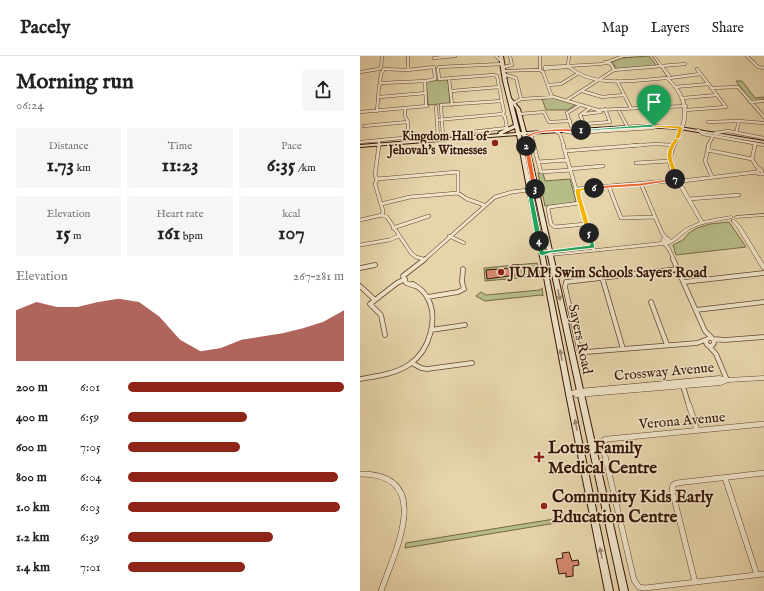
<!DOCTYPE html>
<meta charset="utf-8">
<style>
body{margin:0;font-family:"IM FELL English",serif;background:#f6f6f6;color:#222;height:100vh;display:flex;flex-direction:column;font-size:15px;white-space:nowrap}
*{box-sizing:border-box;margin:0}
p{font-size:13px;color:#767676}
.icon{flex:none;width:22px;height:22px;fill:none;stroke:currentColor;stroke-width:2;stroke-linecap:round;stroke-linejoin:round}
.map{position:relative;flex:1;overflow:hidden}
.panel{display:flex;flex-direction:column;background:#fff;width:360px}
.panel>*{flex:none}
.pin{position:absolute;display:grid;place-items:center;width:34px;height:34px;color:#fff;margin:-41px -17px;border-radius:50% 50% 50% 0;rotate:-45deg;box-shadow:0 0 4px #0007}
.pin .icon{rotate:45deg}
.km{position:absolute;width:20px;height:20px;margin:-10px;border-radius:50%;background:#222;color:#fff;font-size:11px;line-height:20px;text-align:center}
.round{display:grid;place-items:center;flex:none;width:42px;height:42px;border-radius:4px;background:#f6f6f6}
.overview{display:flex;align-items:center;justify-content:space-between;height:68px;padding:0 16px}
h1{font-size:22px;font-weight:700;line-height:30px}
.figures{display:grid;grid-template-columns:repeat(3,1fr);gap:6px;height:68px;padding:4px 16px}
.figures div{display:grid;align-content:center;border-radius:4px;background:#f6f6f6;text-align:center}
.figures b{font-size:20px;font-weight:700}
.figures small{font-size:11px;font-weight:400}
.figures p{font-size:11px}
.chart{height:112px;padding:8px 16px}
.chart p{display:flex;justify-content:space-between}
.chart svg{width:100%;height:72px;margin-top:4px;fill:#8f2418;opacity:.7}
ul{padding:0 16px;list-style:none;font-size:13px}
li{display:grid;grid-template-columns:64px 48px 1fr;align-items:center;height:30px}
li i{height:10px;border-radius:5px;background:#8f2418}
header{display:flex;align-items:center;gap:24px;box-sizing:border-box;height:56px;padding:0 20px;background:#fff;border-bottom:1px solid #e0e0e0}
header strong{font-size:19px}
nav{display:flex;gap:22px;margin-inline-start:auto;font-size:14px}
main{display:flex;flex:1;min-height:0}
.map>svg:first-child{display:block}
.green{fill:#b6bc88;stroke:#766848}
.building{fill:#d68a71;stroke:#371508}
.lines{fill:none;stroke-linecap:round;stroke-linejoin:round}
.minor-far3-casing{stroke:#634530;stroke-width:3.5}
.minor-far2-casing{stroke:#634530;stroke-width:4}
.minor-far1-casing{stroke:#634530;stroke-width:5.5}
.minor-casing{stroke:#634530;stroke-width:6}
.tertiary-casing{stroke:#634530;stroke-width:1}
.secondary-casing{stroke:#371508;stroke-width:2}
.minor-far3{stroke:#efe3c8;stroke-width:2.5}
.minor-far2{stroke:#efe3c8;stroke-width:3}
.minor-far1{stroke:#efe3c8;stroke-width:4}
.minor{stroke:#efe3c8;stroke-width:5}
.tertiary{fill:#efe3c8;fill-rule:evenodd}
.secondary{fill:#efe3c8;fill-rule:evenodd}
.oneway{fill:#9c8672}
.split-1{fill:#22a559;stroke:#fff}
.split-2{fill:#f0652b;stroke:#fff}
.split-3{fill:#f0652b;stroke:#fff}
.split-4{fill:#22a559;stroke:#fff}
.split-5{fill:#22a559;stroke:#fff}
.split-6{fill:#f5b400;stroke:#fff}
.split-7{fill:#f0652b;stroke:#fff}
.split-8{fill:#f5b400;stroke:#fff}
.split-9{fill:#f5b400;stroke:#fff}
.poi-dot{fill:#8f2418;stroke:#efe3c8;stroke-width:1.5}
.labels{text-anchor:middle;stroke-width:3;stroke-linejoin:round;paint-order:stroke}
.far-poi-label{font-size:12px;font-weight:bold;fill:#371508;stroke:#efe3c8;text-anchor:end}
.poi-label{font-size:14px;font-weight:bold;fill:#371508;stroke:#efe3c8;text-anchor:start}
.street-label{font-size:14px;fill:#371508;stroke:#efe3c8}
.near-poi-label{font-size:17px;font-weight:bold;fill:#371508;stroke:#efe3c8;text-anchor:start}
</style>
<header>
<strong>Pacely</strong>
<nav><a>Map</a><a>Layers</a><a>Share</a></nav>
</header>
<main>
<section class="panel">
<div class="overview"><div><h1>Morning run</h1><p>06:24</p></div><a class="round"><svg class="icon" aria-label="share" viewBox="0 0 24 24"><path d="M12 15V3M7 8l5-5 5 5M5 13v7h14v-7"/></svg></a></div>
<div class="figures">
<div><p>Distance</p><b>1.73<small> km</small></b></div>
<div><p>Time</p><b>11:23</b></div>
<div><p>Pace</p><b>6:35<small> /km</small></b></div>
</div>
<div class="figures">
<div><p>Elevation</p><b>15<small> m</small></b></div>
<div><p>Heart rate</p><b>161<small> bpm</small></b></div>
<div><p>kcal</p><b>107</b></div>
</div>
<div class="chart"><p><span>Elevation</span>267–281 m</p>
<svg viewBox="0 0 160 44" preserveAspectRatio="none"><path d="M0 44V13L10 8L20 11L30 11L40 8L50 6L60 8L70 17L80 31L90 38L100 36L110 31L120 29L130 27L140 24L150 20L160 13V44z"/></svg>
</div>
<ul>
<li><b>200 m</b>6:01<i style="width:100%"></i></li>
<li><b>400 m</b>6:59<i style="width:55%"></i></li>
<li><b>600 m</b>7:05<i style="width:52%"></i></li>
<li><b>800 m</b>6:04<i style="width:97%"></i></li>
<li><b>1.0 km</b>6:03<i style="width:98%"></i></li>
<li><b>1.2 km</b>6:39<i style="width:67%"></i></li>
<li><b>1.4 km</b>7:01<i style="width:54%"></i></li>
</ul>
</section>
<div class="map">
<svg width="404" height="535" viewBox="0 0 404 535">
<rect width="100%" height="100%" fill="#e6d4aa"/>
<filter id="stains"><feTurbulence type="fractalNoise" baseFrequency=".005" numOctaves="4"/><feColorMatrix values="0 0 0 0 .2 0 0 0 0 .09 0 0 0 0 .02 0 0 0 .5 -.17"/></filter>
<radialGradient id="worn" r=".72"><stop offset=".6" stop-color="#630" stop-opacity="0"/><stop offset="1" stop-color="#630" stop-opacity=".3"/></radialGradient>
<path class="green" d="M289 0 296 9 295 10 257 13 252 6 262 2Z
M83 23 88 24 90 47 68 49 66 26Z
M376 25H382L395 42 404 41V45H391Z
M196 42 215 48V49L208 54H186L182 43Z
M178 117H183L185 125 210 123 216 145 213 147 185 150Z
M369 166 386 191 316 199 313 189 323 184 329 177 337 172 350 168Z
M177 207 180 220 125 225 124 212Z
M182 232 183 240 181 239 125 245 116 240 121 236 126 239 180 234Z
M225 458 226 462 45 492 46 487Z"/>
<path class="building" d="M152 209H159L160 212 155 213 156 219 127 223 126 214 151 212Z
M209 496 212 505 218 504 219 509 213 510V520L206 521V517L199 518 196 503 203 502 202 497Z"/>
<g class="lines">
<defs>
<path id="minor-far3" d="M48 0V14
M136 0 140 4
M180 0V12
M387 0 398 11 404 12
M74 2 95 0
M208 10 209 0
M79 11 143 8
M144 11 152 9 150 0
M209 11C235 33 275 24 307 22
M19 13 21 11 22 0
M23 13 48 14 74 11
M74 13 75 23
M78 13 79 22
M180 14 183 16 192 41
M254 14 325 8
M0 16 19 13
M146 19 156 22 161 43 154 47
M89 22 92 49
M310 22 340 18
M79 23 133 19 137 20 144 56 142 58 145 61 147 72 102 77 96 80
M65 25 66 49
M66 25 75 23
M257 25 271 52
M22 27 66 25
M22 27 20 26 21 17 23 15
M188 29 201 28 217 18
M315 31 348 28
M351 32 378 31 404 61
M289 33 299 51
M91 35 139 31
M222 35 242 41 264 39
M19 41 66 37
M323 42 357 39
M161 43 194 41 238 54 326 50
M207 44 254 14 251 8 245 6
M390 46 404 45
M81 49 142 45
M76 51 78 81 81 84
M81 51 83 81 81 84
M230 52 220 59 224 68 250 66 245 53
M45 53V60L48 66V82
M258 53 268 72
M326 54 366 51 337 13
M17 55 19 30 21 27
M0 56 67 50
M159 58 184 56 189 66 210 65
M224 58 241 56
M77 64 142 58
M348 66 379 65
M4 70 48 66
M212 73 207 57 220 49
M338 74 343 78 404 89
M195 75 200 78 204 90
M203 75 213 77 293 72 298 70
M355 77 368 75 404 82
M376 77 379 65 404 67
M172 81 174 90
M0 86 63 80 70 82
M19 90V86
M268 90 295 88 314 89
M348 90 353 80
M395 90V88"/>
<path id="minor-far2" d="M19 89 15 119 17 123 15 128 23 155 22 159 27 161 51 197 56 201 63 203
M174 89 178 106 208 104
M203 89 234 194
M349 89 345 105 352 121
M395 89 392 103 397 111 402 115
M347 94 392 103
M205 95 281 89
M178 106 181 116 211 114
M276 107 310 105
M210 113 243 110
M398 115 397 116 399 118H404
M17 123 98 116V137L107 143 124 149
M322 125 397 116
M281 128 302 177 307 183
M249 131 261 162 295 161
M216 133 307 125 317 126
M329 143 379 139
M220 147 189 151 188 153 191 168 195 171 226 168
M21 148 50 141 98 137
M0 164 22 159
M33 172 69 160
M89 180 104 187
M304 187 309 193 314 204
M0 189 29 184 39 180
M64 204 135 141 152 136 176 133"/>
<path id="minor-far1" d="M313 203 345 275 352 282
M0 212 15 209
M318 213 206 226 205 231 219 293 226 296 337 287 345 284
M242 221 263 293
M324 226 404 217
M0 230 15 244
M55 230 46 227 43 220 65 203
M68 241 98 236 104 233 102 226 103 213
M291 246 307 289
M336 254 404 246
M71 274 105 269
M25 279 21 259 10 248 37 227 45 223
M346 286a4 4 0 1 1 8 0a4 4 0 1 1-8 0Z
M353 283 365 284 404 281
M348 289 356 298 367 324
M52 307 61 312 67 313 112 307
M0 323C17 320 36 318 50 308 70 294 79 261 67 241 64 235 58 231 53 228
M322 327 329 350"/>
<path id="minor" d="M329 349 337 374
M404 368 248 383 244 384 242 387 274 524 279 531 285 532 404 518
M0 418C75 418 35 495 21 535
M365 422 397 519
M335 526 312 434 313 429 317 427 404 417"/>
<path id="tertiary" d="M260 0H272L271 1H264L242 9 210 11 209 12 185 14H184V12L193 11 184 12 183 11 184 10 242 7Z
M293 0H295L310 19V21H308Z
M180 13 181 14V15L143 16 142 15 143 14Z
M306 21H308L310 23C325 38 331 53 323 74 320 82 315 89 313 97 312 102 311 108 314 113 315 116 319 119 322 122L320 123H319C316 120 312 117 310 114 308 109 308 103 309 98 312 89 317 82 320 73 327 53 321 36 306 23Z
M316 125H318L324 131 343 165 371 160 373 161 372 162C359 165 345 166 332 172 323 176 317 186 307 189H303L190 200 182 199 180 198 182 197 190 198 301 186 302 182C305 180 309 180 311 184L326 172 340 166 320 132 316 127Z
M404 158V160L376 162 374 161 376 160Z
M372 164H374L380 169 404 208V214L402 213 377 171 372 166Z
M360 320 367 322 404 320V324L368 326 361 329 217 341H215L214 339 209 340H207L206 338 207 336 219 333ZM360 324H361L299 330Z"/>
<path id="secondary" d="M139 0H143L147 25 151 42 160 53 166 76 287 69 320 71 404 85V87L320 73 285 71 166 78 268 535H260L162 79H161L212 338 253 535H245L206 338 157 79 0 91V89L139 78 138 77 139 76 154 69 143 25ZM153 48 156 53 162 76H160ZM155 72 156 77 142 78Z"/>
</defs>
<use href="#minor-far3" class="minor-far3-casing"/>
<use href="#minor-far2" class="minor-far2-casing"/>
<use href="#minor-far1" class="minor-far1-casing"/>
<use href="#minor" class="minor-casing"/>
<use href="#tertiary" class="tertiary-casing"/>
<use href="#secondary" class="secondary-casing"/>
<use href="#minor-far3" class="minor-far3"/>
<use href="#minor-far2" class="minor-far2"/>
<use href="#minor-far1" class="minor-far1"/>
<use href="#minor" class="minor"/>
<use href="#tertiary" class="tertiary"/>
<use href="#secondary" class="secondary"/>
</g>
<defs><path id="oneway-solid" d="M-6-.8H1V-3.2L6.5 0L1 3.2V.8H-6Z"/></defs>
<g class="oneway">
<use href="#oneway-solid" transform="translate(199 239) rotate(78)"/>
<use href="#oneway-solid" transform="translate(201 299) rotate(-101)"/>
<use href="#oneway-solid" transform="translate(216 369) rotate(-101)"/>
<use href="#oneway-solid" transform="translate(241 497) rotate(-102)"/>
</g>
<path class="split-1" d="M294 68 295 71 221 75 219 74Z"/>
<path class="split-2" d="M221 73 222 75C205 77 182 72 167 82L169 90 166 91 164 90 163 82C175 71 205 73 221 73Z"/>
<path class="split-3" d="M166 88 169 90 177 133 175 135 172 133 164 90Z"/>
<path class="split-4" d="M169 132 177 133 172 135 182 185 179 187 176 185 167 134Z"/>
<path class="split-5" d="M227 175 232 177 235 192 190 197 182 200 179 198 177 183 182 185 184 195 230 189Z"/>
<path class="split-6" d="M234 130 236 131V133L221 135V140L232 177 229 178 226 177 216 140 215 133Z"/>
<path class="split-7" d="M315 122 317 124 281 130 234 133 231 132 234 130 281 127Z"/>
<path class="split-8" d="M316 81 320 82C304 103 317 104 317 123L315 125 312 123C312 104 299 102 316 81Z"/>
<path class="split-9" d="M292 69 320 70 323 72 320 82 317 83 315 82 318 73 294 71Z"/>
<g class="poi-dot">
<circle cx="135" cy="87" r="4"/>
<circle cx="141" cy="216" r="4"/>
<path d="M177 395h4v4h4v4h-4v4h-4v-4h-4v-4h4z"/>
<circle cx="184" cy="450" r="4"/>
</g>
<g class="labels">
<g class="far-poi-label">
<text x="127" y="84">Kingdom Hall of<tspan x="127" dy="14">Jehovah's Witnesses</tspan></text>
</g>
<g class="poi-label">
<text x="149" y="221">JUMP! Swim Schools Sayers Road</text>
</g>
<g class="street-label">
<text transform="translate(221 283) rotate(78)" y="5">Sayers Road</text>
<text transform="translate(304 315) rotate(-5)" y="5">Crossway Avenue</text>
<text transform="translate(322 364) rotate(-5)" y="5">Verona Avenue</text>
</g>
<g class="near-poi-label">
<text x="188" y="397">Lotus Family<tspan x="188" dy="20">Medical Centre</tspan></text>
<text x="192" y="446">Community Kids Early<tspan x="192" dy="20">Education Centre</tspan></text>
</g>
</g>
<rect width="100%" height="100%" filter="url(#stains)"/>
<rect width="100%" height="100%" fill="url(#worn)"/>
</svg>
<div class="pin" style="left:294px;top:70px;background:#1e9e55"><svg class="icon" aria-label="arrive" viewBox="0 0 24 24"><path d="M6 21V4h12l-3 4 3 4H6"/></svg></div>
<b class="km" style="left:221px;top:74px">1</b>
<b class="km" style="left:166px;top:90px">2</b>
<b class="km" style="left:175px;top:133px">3</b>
<b class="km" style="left:179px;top:185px">4</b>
<b class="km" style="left:229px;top:177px">5</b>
<b class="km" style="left:234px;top:132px">6</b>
<b class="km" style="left:315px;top:123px">7</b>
</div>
</main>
